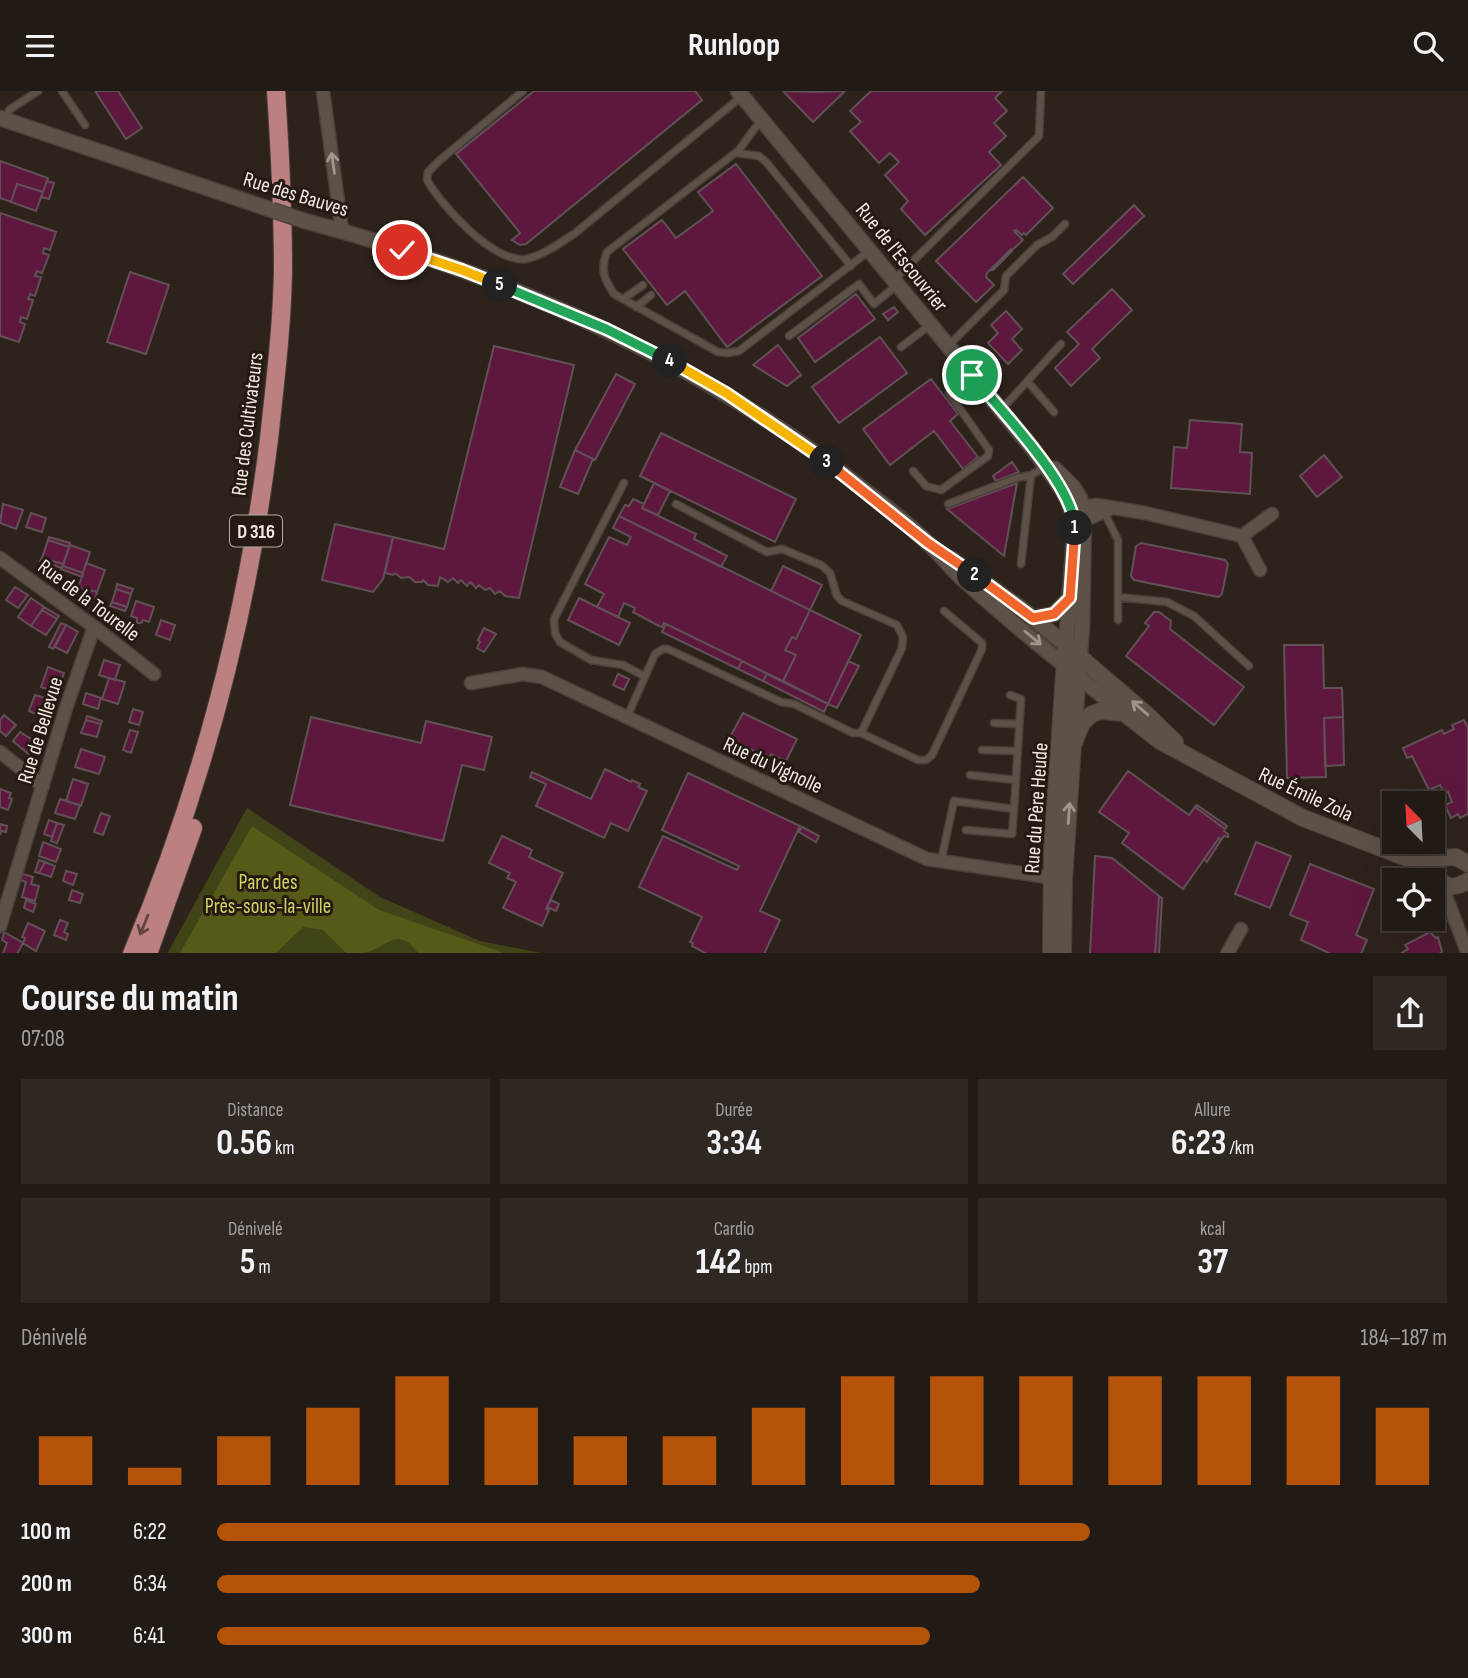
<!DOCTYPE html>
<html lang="fr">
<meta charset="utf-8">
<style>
body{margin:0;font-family:"Sofia Sans Condensed",sans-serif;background:#2e2722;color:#f1f3f6;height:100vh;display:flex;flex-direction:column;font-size:26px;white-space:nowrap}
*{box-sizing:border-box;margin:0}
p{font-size:23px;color:#a2a1a0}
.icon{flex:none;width:38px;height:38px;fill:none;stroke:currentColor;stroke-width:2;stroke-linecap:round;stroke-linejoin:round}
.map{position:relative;height:862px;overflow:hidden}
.sheet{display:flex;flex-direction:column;background:#221a14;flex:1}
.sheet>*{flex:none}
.needle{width:46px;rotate:336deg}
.fabs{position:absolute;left:1382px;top:700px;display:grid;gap:14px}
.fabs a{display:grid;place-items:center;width:63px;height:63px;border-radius:0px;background:#221a14;box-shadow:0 7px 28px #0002,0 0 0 2px #3f3834;font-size:35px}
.pin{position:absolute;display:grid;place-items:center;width:60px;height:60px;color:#fff;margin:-30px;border:4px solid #fff;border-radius:50%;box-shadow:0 2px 7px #0007}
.km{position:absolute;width:35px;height:35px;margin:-18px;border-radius:50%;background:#222;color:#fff;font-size:19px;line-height:35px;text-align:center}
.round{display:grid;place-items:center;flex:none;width:74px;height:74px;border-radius:0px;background:#2e2722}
.summary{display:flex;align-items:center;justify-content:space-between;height:119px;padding:0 21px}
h1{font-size:38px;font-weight:700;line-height:52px}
.stats{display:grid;grid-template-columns:repeat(3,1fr);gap:10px;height:119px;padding:7px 21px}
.stats div{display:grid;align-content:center;border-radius:0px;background:#2e2722;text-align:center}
.stats b{font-size:35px;font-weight:700}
.stats small{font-size:19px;font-weight:400}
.stats p{font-size:19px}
.chart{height:196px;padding:14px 21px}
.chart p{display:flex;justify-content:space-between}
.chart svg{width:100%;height:126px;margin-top:7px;stroke:#b45309;stroke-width:6}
ul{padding:0 21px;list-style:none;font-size:23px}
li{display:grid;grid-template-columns:112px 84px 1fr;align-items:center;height:52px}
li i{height:18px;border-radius:9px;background:#b45309}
header{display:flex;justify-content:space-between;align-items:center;height:91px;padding:0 21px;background:#221a14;font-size:32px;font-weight:700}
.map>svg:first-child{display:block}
.green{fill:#404417}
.forest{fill:#555a19}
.building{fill:#5e183d;stroke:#605157;stroke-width:2}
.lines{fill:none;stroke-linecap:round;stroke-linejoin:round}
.service-casing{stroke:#4b413b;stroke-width:9}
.minor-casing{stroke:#4b413b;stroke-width:15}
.tertiary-casing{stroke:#4b413b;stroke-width:17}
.secondary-casing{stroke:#4b413b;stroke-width:18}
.primary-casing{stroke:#4b413b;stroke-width:20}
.service{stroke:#5e5248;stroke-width:6}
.minor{stroke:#5e5248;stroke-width:12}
.tertiary{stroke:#5e5248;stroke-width:14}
.secondary{stroke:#5e5248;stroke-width:16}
.primary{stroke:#bc8082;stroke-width:18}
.tertiary-bridge-casing{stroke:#4b413b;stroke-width:17;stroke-linecap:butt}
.tertiary-bridge{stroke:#5e5248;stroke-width:14}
.oneway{stroke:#a0968e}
.oneway2{stroke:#61433f}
.split-1-casing{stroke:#fff;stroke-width:14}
.split-2-casing{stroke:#fff;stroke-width:14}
.split-3-casing{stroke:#fff;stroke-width:14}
.split-4-casing{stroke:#fff;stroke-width:14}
.split-5-casing{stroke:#fff;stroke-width:14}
.split-6-casing{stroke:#fff;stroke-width:14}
.split-1{stroke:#22a559;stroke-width:9}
.split-2{stroke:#f0652b;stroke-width:9}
.split-3{stroke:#f0652b;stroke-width:9}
.split-4{stroke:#f5b400;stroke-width:9}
.split-5{stroke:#22a559;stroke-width:9}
.split-6{stroke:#f5b400;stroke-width:9}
.labels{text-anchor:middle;stroke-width:6;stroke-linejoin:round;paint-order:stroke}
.shield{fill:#251a12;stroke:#b4aca5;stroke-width:2}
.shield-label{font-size:19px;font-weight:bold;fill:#f1eae4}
.street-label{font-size:21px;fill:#f1eae4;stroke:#251a12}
.park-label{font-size:21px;fill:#cbd563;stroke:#251a12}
</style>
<header><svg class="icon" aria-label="menu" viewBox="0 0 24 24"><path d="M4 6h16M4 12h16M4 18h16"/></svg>Runloop<svg class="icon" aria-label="search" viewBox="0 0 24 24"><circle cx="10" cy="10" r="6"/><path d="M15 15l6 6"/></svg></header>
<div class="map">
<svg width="1468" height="863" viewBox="0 0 1468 863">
<rect width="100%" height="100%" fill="#2e231b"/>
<path class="green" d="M247 717 380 806 480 850 541 862 167 863Z"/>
<path class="forest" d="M252 735 379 819 504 862H418C397 832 384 859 364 862 358 863 352 862 346 862L323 839 303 836 276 862H180Z"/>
<path class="building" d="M95 0H118L142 37 126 48Z
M534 0H695L702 9 526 153 520 154 512 149 520 142 456 63Z
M783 0 815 1 845 0 813 31Z
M871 0H1002L995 7 1007 20 994 32 1006 45 989 61 1001 74 925 144 901 118 908 110 885 84 899 71 890 62 879 72 850 40 861 31 850 20Z
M0 70 48 87 43 101 17 93 11 111 0 107Z
M736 73 822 185 727 256 685 200 667 214 623 158 662 129 676 147 713 120 698 101Z
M1023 86 1053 117 1026 144 1024 142 1022 144 1016 139 1014 140 1023 149 987 182 986 186 994 194 976 211 936 170Z
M47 90 54 92 49 108 41 106Z
M17 93 43 101 36 120 11 111Z
M1134 114 1144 125 1073 193 1063 183Z
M0 122 56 141 50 159 44 157 43 162 49 164 42 182 37 180 35 185 41 186 35 205 30 203 28 208 33 209 27 228 21 226 20 231 25 233 19 251 0 245Z
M1011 158 1012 160 993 179 991 178Z
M130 181 169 194 146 263 107 251Z
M1112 198 1132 219 1092 258 1100 267 1071 295 1055 277 1079 253 1067 241Z
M856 203 875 228 815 271 798 247Z
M894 216 898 221 888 229 883 223Z
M1006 220 1022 238 1012 248 1022 259 1008 273 988 252 998 242 991 234Z
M880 246 907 282 839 332 812 296Z
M778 254 801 284 787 295 753 274Z
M494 255 574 274 519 507 505 505 500 500 495 503 490 497 485 499 479 494 476 497 470 491 467 495 461 489 458 492 453 487 448 491 440 486 438 495 428 494 423 489 422 491H415L409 486 401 487 395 482 393 484 385 482 393 446 444 458Z
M616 283 635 293 595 369 575 359Z
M931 288 958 323 950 330 978 366 963 378 934 340 890 374 863 338Z
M1190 329 1242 333 1240 361 1252 362 1250 403 1171 397 1174 356 1187 357Z
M661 342 796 408 775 451 640 385Z
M575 359 593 368 578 403 560 396Z
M1324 364 1342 386 1317 406 1300 385Z
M1012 371 1019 381 996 390 993 385Z
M654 392 670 400 658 424 642 417Z
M1017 392 1004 465 947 418 993 401Z
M633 408 644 413 642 417 696 443 694 448 727 465 721 476 619 425 625 414 629 415Z
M3 413 23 419 16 438 0 432Z
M31 422 46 427 42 441 26 436Z
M619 425 810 519 796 548 792 546 785 559 796 564 783 590 664 532 662 536 659 535 633 521 635 517 624 512 618 526 597 516 604 503 585 493 609 446 627 454 631 446 613 437Z
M335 433 393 446 383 488 373 501 322 489Z
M49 446 70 452 69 456 48 449Z
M48 449 69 456 63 473 42 467Z
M1141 452 1225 469 1228 473 1222 503 1218 506 1134 489 1131 485 1136 455Z
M70 454 90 461 83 482 63 475Z
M42 467 63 473 62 477 40 470Z
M86 472 105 479 97 501 90 499 89 503 79 495Z
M63 475 83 482 82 486 61 478Z
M783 475 822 494 810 519 771 500Z
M117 493 133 498 131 503 116 498Z
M79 495 89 503 90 499 97 501 95 508 76 502Z
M15 496 28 504 18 517 6 509Z
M116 498 131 503 127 516 112 511Z
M31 507 44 516 31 535 18 526Z
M579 507 630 532 619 554 568 529Z
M136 510 154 516 149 531 143 529 141 532H137V527L131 525Z
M112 511 127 516 125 520 110 515Z
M44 516 59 525 57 528 42 519Z
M42 519 57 528 46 544 31 535Z
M810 519 861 544 828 613 783 590 796 564 785 559 792 546 796 548Z
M1154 521H1159L1171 530 1170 538 1244 596 1214 634 1126 565 1149 535 1145 532Z
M161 529 175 534 170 549 156 544Z
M61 532 66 534 53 558 49 556Z
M666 533 742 570 738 578 662 541Z
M66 534 78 541 67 562 55 556Z
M484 537 496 543 484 561 477 557 480 551 478 549Z
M1284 554H1323L1324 597H1342L1343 626 1324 627 1326 686 1287 687Z
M104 569 120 574 115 589 99 584Z
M742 570 767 583 763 590 738 578Z
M848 570 859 575 837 617 828 613Z
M48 576 64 582 57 601 41 596Z
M618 583 629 588 624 599 613 594Z
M767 583 828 613 824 621 763 590Z
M109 587 125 591 118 613 102 608Z
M86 602 101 607 98 618 83 613Z
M35 604 55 610 47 628 29 620Z
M51 617 54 618 50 632 43 629 44 627 47 628Z
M133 618 143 621 139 634 129 631Z
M743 622 797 648 786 670 771 663 769 667 729 648Z
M4 624 16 634 6 645 0 640V629Z
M87 625 102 630 101 633 86 629Z
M311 626 421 652 426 630 492 646 484 679 462 674 443 750 290 714Z
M1343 626 1344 674 1325 675 1324 627Z
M86 629 101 633 97 646 81 642Z
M1464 629 1468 637V723L1460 727 1458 723 1451 727 1445 714 1452 711 1448 701 1444 702 1440 694 1429 699 1412 665 1407 667 1403 657 1442 639 1444 643 1454 638 1452 634Z
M130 639 138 641 131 662 123 659Z
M20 641 41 654 32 666 13 650Z
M81 658 105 666 99 683 75 676Z
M605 678 631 691 632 689 640 693 638 696 647 700 628 740 611 732 604 747 536 715 546 693 530 686 532 681 591 708Z
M1128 680 1189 724 1195 716 1225 738 1224 740 1228 743V746L1224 745 1221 749 1219 747 1183 798 1122 752 1129 742 1099 721Z
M688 682 800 735 760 820 780 829 764 863H707L692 855 693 852 690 851 702 826 639 796 663 745 737 779 739 775 662 739Z
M73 688 88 693 81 715 66 710Z
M0 698 11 702 9 707 12 708 8 719 0 716Z
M60 708 80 714 75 728 55 722Z
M1197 714 1227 735 1225 738 1195 716Z
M101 722 110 725 103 744 94 741Z
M49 729 57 732 52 746 44 743Z
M57 732 64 734 57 752 51 750Z
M0 733 7 735 6 741 1 740 0 744Z
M802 736 819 745 816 751 799 741Z
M502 745 532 759 529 766 563 782 546 818 549 819 542 835 503 817 516 791 507 787 510 782 489 772Z
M1219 747 1221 749 1207 771 1204 768Z
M43 751 61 758 56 771 39 765Z
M1256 751 1291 765 1270 817 1235 803Z
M1095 765 1112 767 1159 805 1155 863H1090Z
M39 769 45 771 39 782 35 781Z
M45 771 55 775 51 786 39 782Z
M1310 773 1374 798 1356 844 1367 849 1361 863H1331L1301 849 1308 831 1290 824Z
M66 780 77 783 73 794 63 790Z
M23 783 33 786 31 793 39 795 35 810 22 806 26 791 21 789Z
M72 799 83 803 80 812 69 809Z
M1159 805 1162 807 1159 863H1155Z
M26 809 36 813 33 821 24 817Z
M551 809 559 813 556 820 547 816Z
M60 829 68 832 64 841 68 843 66 849 54 844Z
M28 832 45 840 36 860 23 852 25 847 22 846Z
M4 841 23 852 17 863H3L7 852 2 849Z
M1430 841 1436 847 1438 846 1442 861 1439 863H1400L1408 858 1405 854Z"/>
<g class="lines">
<defs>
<path id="service" d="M62 0 85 34
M523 0 440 69 428 81 427 89C441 114 493 172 526 168 542 165 560 152 574 143L741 6
M7 28 9 19 38 0
M762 32 755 37 739 59 607 161C600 178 604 188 614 203L718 261 727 262 739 260 869 160
M737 62 759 65 767 72 851 175
M895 188 1039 45 1041 0
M623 208 643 194
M636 216 651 204
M789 245 859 193 874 213 897 194
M949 254 1004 199 1006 185 1037 154 1052 146 1065 133
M901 256 930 234
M1028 291 1054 321
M1002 318 1061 253
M913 380 926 395 941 399 988 365 989 359 949 302 972 284
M624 392 554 528 555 542 560 551 591 569 623 574 644 585
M676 413 767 461 782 458 821 474 830 482 837 505 842 510 897 534 903 546 902 557 861 642
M948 413 1016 387 1031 384
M1103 419 1118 449V529
M1021 473 1031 384 1045 376
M1118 506 1167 511 1194 525 1249 575
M627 626 655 563 663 558H668L781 611 794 613 853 642H861L918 669H926L932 664 982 558V552L944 520
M994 632 1019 633
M982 659 1017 660
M970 684 1016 689
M966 739 1012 743 1014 718
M941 770 954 710 1014 718 1021 608 1010 604"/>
<path id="minor" d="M323 0 342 140
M1074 417 1097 414 1145 422 1242 445 1272 423
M1076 429 1092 426 1112 417
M1242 445 1260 479
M0 467 94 536 154 583
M471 592 523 583 542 586 927 768 1061 788
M0 661 43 695
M1440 790 1468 863
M0 835 66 617 94 536
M1227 863 1241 838"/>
<path id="tertiary" d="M738 0 1033 358C1049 381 1071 404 1075 433L1066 554
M0 27 272 119
M305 130C504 183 696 267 859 395 883 413 907 432 928 452 941 464 952 479 965 490 1016 536 1070 579 1124 622
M1055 378 1073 396 1080 407 1084 426 1082 536 1074 645
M950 467 1022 518 1066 554
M1033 527 1054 523 1070 507"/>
<path id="secondary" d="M1066 554 1144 621 1175 651
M1417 768 1456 766 1468 773
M1051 863 1052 759 1066 554
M1063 863 1064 789 1073 654 1082 632 1092 623 1101 620 1124 622 1160 650 1303 727 1420 772C1441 784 1441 805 1468 790"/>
<path id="primary" d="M132 863C202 697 247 526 269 348 275 292 282 236 283 180 283 120 280 60 276 0
M148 863 193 737"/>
</defs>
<use href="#service" class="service-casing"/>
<use href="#minor" class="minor-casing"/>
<use href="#tertiary" class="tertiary-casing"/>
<use href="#secondary" class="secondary-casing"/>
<use href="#primary" class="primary-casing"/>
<use href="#service" class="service"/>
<use href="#minor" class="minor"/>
<use href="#tertiary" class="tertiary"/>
<use href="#secondary" class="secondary"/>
<use href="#primary" class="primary"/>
<defs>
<path id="tertiary-bridge" d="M272 119 305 130"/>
</defs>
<use href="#tertiary-bridge" class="tertiary-bridge-casing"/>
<use href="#tertiary-bridge" class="tertiary-bridge"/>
</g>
<defs><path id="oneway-shaft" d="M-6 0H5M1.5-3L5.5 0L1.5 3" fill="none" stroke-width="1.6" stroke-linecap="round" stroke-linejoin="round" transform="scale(1.75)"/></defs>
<g class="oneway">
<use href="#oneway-shaft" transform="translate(333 72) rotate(-98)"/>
<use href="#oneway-shaft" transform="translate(1033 547) rotate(40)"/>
<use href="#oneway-shaft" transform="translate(1140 617) rotate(-139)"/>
<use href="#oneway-shaft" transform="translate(1069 722) rotate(-86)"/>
</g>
<use class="oneway2" href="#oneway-shaft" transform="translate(144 834) rotate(112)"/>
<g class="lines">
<defs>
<path id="split-1" d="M972 284C1000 319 1074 394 1075 437"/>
<path id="split-2" d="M975 484 1033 527 1054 523 1070 507 1075 437"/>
<path id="split-3" d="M827 371 928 452 975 484"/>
<path id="split-4" d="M670 270 726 302 827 371"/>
<path id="split-5" d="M500 194 606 238 670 270"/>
<path id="split-6" d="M402 159 462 179 500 194"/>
</defs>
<use href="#split-1" class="split-1-casing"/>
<use href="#split-2" class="split-2-casing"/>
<use href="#split-3" class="split-3-casing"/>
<use href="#split-4" class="split-4-casing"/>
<use href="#split-5" class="split-5-casing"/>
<use href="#split-6" class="split-6-casing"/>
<use href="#split-1" class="split-1"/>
<use href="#split-2" class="split-2"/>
<use href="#split-3" class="split-3"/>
<use href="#split-4" class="split-4"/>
<use href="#split-5" class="split-5"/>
<use href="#split-6" class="split-6"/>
</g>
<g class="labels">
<rect class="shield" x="230" y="424.5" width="52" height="31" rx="5"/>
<g class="shield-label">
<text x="256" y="447">D 316</text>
</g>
<g class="street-label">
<text transform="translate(296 103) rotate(17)" y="7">Rue des Bauves</text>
<text transform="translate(902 166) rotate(51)" y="7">Rue de l'Escouvrier</text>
<text transform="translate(247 333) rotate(-83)" y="7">Rue des Cultivateurs</text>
<text transform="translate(89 509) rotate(37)" y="7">Rue de la Tourelle</text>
<text transform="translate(40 639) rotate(-73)" y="7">Rue de Bellevue</text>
<text transform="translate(773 674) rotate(25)" y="7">Rue du Vignolle</text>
<text transform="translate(1306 703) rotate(25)" y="7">Rue Émile Zola</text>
<text transform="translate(1036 717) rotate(-86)" y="7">Rue du Père Heude</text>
</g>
<g class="park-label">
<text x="268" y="798">Parc des<tspan x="268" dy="24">Près-sous-la-ville</tspan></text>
</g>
</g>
</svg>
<div class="fabs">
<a><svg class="needle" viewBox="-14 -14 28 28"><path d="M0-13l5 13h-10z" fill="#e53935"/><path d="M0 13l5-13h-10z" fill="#a2a1a0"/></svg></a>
<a><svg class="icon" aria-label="locate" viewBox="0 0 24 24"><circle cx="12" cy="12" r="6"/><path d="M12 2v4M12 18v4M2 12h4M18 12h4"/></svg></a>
</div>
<div class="pin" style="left:972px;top:284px;background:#1e9e55"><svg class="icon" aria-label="arrive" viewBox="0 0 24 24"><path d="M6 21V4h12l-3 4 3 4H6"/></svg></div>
<div class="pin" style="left:402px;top:159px;background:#d93025"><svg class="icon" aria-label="check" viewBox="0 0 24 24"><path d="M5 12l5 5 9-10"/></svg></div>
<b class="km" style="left:1075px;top:437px">1</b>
<b class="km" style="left:975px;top:484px">2</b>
<b class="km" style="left:827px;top:371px">3</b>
<b class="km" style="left:670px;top:270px">4</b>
<b class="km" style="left:500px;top:194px">5</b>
</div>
<section class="sheet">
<div class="summary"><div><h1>Course du matin</h1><p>07:08</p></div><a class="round"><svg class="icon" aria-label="share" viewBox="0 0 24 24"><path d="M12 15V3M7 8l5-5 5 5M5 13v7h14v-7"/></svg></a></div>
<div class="stats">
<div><p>Distance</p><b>0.56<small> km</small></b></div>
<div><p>Durée</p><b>3:34</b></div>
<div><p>Allure</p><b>6:23<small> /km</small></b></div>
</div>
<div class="stats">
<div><p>Dénivelé</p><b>5<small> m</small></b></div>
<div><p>Cardio</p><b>142<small> bpm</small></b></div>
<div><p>kcal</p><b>37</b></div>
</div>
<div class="chart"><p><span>Dénivelé</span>184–187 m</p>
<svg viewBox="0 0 160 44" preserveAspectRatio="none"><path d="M5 44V27M15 44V38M25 44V27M35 44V17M45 44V6M55 44V17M65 44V27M75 44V27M85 44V17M95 44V6M105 44V6M115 44V6M125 44V6M135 44V6M145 44V6M155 44V17"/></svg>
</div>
<ul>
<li><b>100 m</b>6:22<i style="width:71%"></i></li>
<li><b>200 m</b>6:34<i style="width:62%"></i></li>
<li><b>300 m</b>6:41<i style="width:58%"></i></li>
</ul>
</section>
